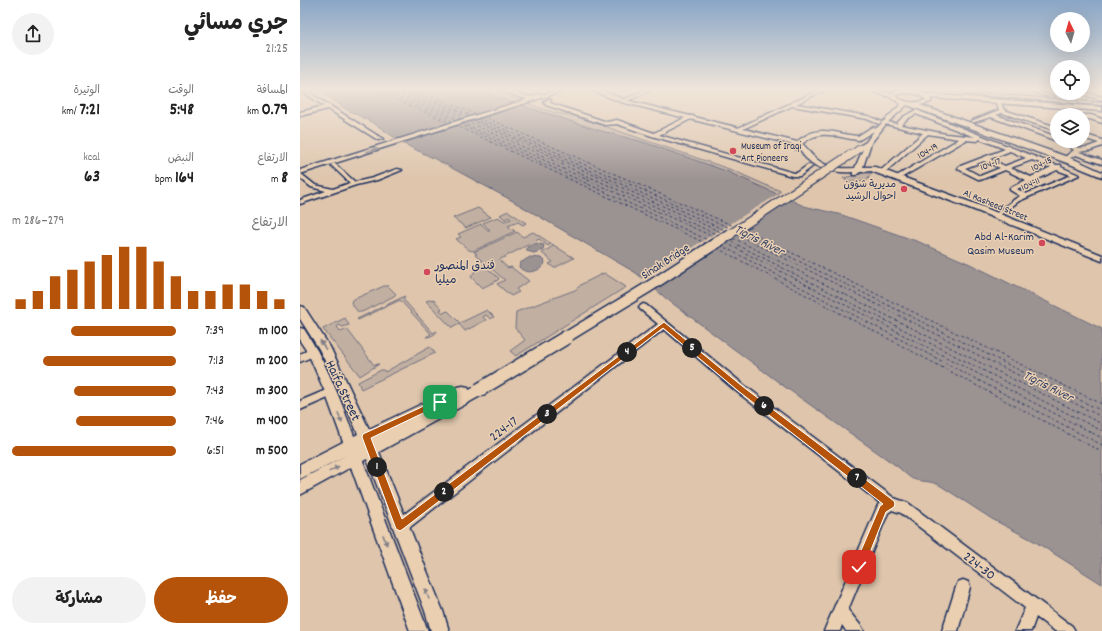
<!DOCTYPE html>
<html lang="ar">
<meta charset="utf-8">
<style>
body{margin:0;font-family:Dekko,"Playpen Sans Arabic",sans-serif;background:#f2f2f2;color:#222;direction:rtl;height:100vh;display:flex;flex-direction:column;font-size:15px;white-space:nowrap}
*{box-sizing:border-box;margin:0}
p{font-size:13px;color:#767676}
.icon{flex:none;width:22px;height:22px;fill:none;stroke:currentColor;stroke-width:2;stroke-linecap:round;stroke-linejoin:round}
.map{position:relative;flex:1;overflow:hidden;direction:ltr}
.details{display:flex;flex-direction:column;background:#fff;width:300px}
.details>*{flex:none}
.needle{width:26px;rotate:355deg}
.fabs{position:absolute;left:750px;top:12px;display:grid;gap:8px}
.fabs a{display:grid;place-items:center;width:40px;height:40px;border-radius:50%;background:#fff;box-shadow:0 4px 16px #0002;font-size:20px}
.pin{position:absolute;display:grid;place-items:center;width:34px;height:34px;color:#fff;margin:-17px;border-radius:8px;box-shadow:0 2px 6px #0006}
.km{position:absolute;width:20px;height:20px;margin:-10px;border-radius:50%;background:#222;color:#fff;font-size:11px;line-height:20px;text-align:center}
.round{display:grid;place-items:center;flex:none;width:42px;height:42px;border-radius:21px;background:#f2f2f2}
.overview{display:flex;align-items:center;justify-content:space-between;height:68px;padding:0 12px}
h1{font-size:22px;font-weight:700;line-height:30px}
.metrics{display:grid;grid-template-columns:repeat(3,1fr);gap:6px;height:68px;padding:4px 12px}
.metrics div{display:grid;align-content:center}
.metrics b{font-size:17px;font-weight:700}
.metrics small{font-size:11px;font-weight:400}
.metrics p{font-size:11px}
.chart{height:112px;padding:8px 12px}
.chart p{display:flex;justify-content:space-between}
.chart svg{width:100%;height:72px;margin-top:4px;stroke:#b45309;stroke-width:6}
.button{display:flex;gap:8px;margin-top:auto;padding:8px 12px}
.button a{flex:1;height:46px;border-radius:24px;background:#b45309;color:#fff;font-size:16px;font-weight:700;line-height:46px;text-align:center}
.button a+a{background:#f2f2f2;color:#222}
ul{padding:0 12px;list-style:none;font-size:13px}
li{display:grid;grid-template-columns:64px 48px 1fr;align-items:center;height:30px}
li i{height:10px;border-radius:5px;background:#b45309}
main{display:flex;flex:1;min-height:0}
.map>svg:first-child{display:block}
.green{fill:#c1afa1;stroke:#6e6f80}
.water{fill:#9b9292;stroke:#686a7d}
.pier{fill:#dec5ac}
.lines{fill:none;stroke-linecap:round;stroke-linejoin:round}
.ferry{stroke:#354368;stroke-width:1;stroke-dasharray:3 2.5;stroke-linecap:butt}
.minor-casing{stroke:#1b2f5e;stroke-width:3}
.major-casing{stroke:#1b2f5e;stroke-width:3}
.minor{fill:#eacfb1;fill-rule:evenodd}
.major{fill:#eacfb1;fill-rule:evenodd}
.major-bridge-far3-casing{stroke:#1b2f5e;stroke-width:8;stroke-linecap:butt}
.major-bridge-far2-casing{stroke:#1b2f5e;stroke-width:10;stroke-linecap:butt}
.major-bridge-far1-casing{stroke:#1b2f5e;stroke-width:13;stroke-linecap:butt}
.major-bridge-casing{stroke:#1b2f5e;stroke-width:16;stroke-linecap:butt}
.major-bridge-far3{stroke:#eacfb1;stroke-width:6}
.major-bridge-far2{stroke:#eacfb1;stroke-width:8}
.major-bridge-far1{stroke:#eacfb1;stroke-width:10}
.major-bridge{stroke:#eacfb1;stroke-width:13}
.oneway{fill:#827f88}
.route{fill:#b45309;stroke:#fff}
.poi-dot{fill:#d1495b;stroke:#eacfb1;stroke-width:1.5}
.labels{text-anchor:middle;stroke-width:3;stroke-linejoin:round;paint-order:stroke}
.far-poi-label{font-size:10px;fill:#1b2f5e;stroke:#eacfb1;text-anchor:start}
.far-street-label{font-size:10px;fill:#1b2f5e;stroke:#eacfb1}
.poi-label{font-size:12px;fill:#1b2f5e;stroke:#eacfb1;text-anchor:end}
.street-label{font-size:12px;fill:#1b2f5e;stroke:#eacfb1}
.water-label{font-size:13px;font-style:italic;fill:#354368;stroke:#eacfb1}
.near-street-label{font-size:14px;fill:#1b2f5e;stroke:#eacfb1}
</style>
<main>
<div class="map">
<svg width="802" height="631" viewBox="0 0 802 631">
<rect width="100%" height="100%" fill="#dec5ac"/>
<filter id="ink" filterUnits="userSpaceOnUse"><feTurbulence type="fractalNoise" baseFrequency=".025" numOctaves="2"/><feDisplacementMap in="SourceGraphic" scale="8" xChannelSelector="R" yChannelSelector="G"/><feConvolveMatrix kernelMatrix="1 2 1 2 8 2 1 2 1" color-interpolation-filters="sRGB"/></filter>
<g filter="url(#ink)">
<path class="green" d="M174 90C203 90 229 106 256 113 262 115 269 114 275 116L432 170 470 187 481 191 476 194 426 171 343 142 301 131Z
M564 173H573L568 177 569 178 565 182 559 180 549 183 543 178Z
M178 208 191 217 166 228 153 218Z
M208 211 226 223 223 225 218 222 208 226 215 231 173 251 169 250 156 239 161 237 158 234 181 224 188 230H190L183 223 198 217 204 221 211 219 209 217 205 219 200 215Z
M217 232 223 237 233 232 274 258 254 268 249 264 253 262 242 253 253 246 251 244 248 246 239 239 199 260 208 268 211 267 229 281 216 289 219 292 211 296 197 284 205 280 175 255 177 254 174 252Z
M183 265 199 278 198 280 182 288 171 277 177 268Z
M304 273 326 287 216 356 210 351 225 340 215 328 216 312 275 290 282 284Z
M84 286H88L96 294 94 296 62 312H58L51 303 52 300Z
M105 296 103 299 133 333 137 331C135 335 130 337 126 337L131 334 100 300 58 320 57 319Z
M133 299 142 309 140 310 143 313 148 311 160 323 187 310 194 317 190 319 186 315 183 317 186 320 165 331 159 324 152 328 126 301Z
M45 318 49 325 43 327 39 325 37 327 41 332 47 329 74 365 79 364 60 376 23 329Z
M130 347 135 353 61 389 58 382 81 370H84L85 372Z"/>
<path class="water" d="M19 90H174L185 94 301 131 343 142 426 171 504 206 542 215 619 242 670 264 802 329V584L734 541 692 519 641 486C632 481 626 482 616 480 610 479 603 471 598 467L485 387 368 300 336 273 211 200 137 160 104 144 75 124 44 108Z
M237 243 244 245 243 250 234 253 227 251V247Z
M230 257 241 258 245 262 244 265C238 272 226 275 219 267L220 263Z"/>
<path class="pier" d="M480 193 490 198 351 287 341 279Z"/>
<g class="lines">
<path class="ferry" d="M73 90 150 123
M79 90 154 122
M86 90 159 121
M92 90 163 120
M98 90 166 118
M104 90 171 117
M110 90 173 116
M117 90 178 115
M182 116 436 227
M178 118 432 229
M174 119 427 231
M171 120 423 233
M166 121 418 235
M162 123 416 238
M159 124 410 241
M155 125 407 244
M443 229 802 404
M440 232 802 411
M436 234 802 417
M433 238 802 424
M428 240 802 431
M426 243 802 438
M420 245 802 445
M417 248 802 452"/>
<defs>
<path id="minor" d="M0 90H5L83 139 78 140 28 109 0 116V112L24 106Z
M199 90H206L229 97 240 94 242 95 229 100Z
M344 90H351L325 102 321 101Z
M519 90H525L496 104 568 116 582 122 579 124 567 119 492 106 441 130 436 129Z
M727 90H735L755 97 753 98Z
M664 92 802 103V105L666 94H664Z
M783 92 802 97V100L781 94V93H783Z
M249 99 251 100 250 103 307 122 317 120 354 133 389 116H393V118L359 135 494 173H497L508 165 513 166 500 176H492L352 136 317 124 305 125 246 105 244 102Z
M699 102 701 103 704 110 757 127V131L702 113 696 115 757 137V141L691 117 671 123V121L699 110 697 103Z
M616 110 756 165H761V167L779 175 719 201 696 218 694 217V215L715 199 720 196 710 190V188L726 180 705 170 680 180 658 169V167L705 149 680 139 677 141 666 140 599 179H595V177L659 139 628 134 583 174H579V172L623 133 581 123 584 121 596 124 603 117ZM616 114 675 137 646 134 601 125 607 119ZM710 151 726 158 705 166 690 159ZM732 160 751 167 731 177 710 168ZM684 161 700 168 680 176 665 168ZM757 170 771 175 726 194 717 189 731 182H736V180Z
M783 115H791L802 119V123L790 119H783Z
M783 134 802 140V146L791 150 779 152 802 160V164L776 155 768 159 765 157 774 150 762 141H769L778 148 788 147 799 143 783 138Z
M34 163 55 182 73 178 97 169 102 170 77 180 56 185 0 204V200L26 191 11 187 0 178V173L15 185 33 189 50 183 32 166 31 165Z
M343 304 346 305 444 385 594 498 608 503 772 626 775 631H755L736 617 731 631H715L725 608 601 513 592 510 588 513 548 610 561 626 564 631H546L542 625 540 631H524L578 505 580 503 436 391 364 329 105 531 100 533 95 531 93 526 95 521 358 324 340 309 339 307Z
M13 348 16 349 18 352 16 355 0 362V354Z
M31 388 35 389 36 392 35 395 0 410V401Z
M663 580 668 582 670 587 658 631H642L656 587 658 582Z"/>
<path id="major" d="M257 90H267L0 174V170Z
M291 90H300L325 100 497 142C518 123 534 134 558 136L572 127 577 128 601 104 590 97 568 90H578L591 94C598 87 618 89 626 94L802 107V111L631 98V102L620 105 776 160 802 172V177L770 164 607 105 586 124 571 143 563 167H575L678 205 802 255V261L672 209 571 171 560 172 556 175H553V172C537 173 519 171 507 159 504 157 502 152 500 149H495L494 145 321 102ZM609 93 620 95 626 100C616 104 604 103 595 96L598 94ZM574 131 566 142 556 148 560 150 563 149 555 168C540 169 525 168 513 156 509 153 507 147 502 144 522 127 537 138 559 140Z
M0 306 4 307 30 347 69 429 158 387 163 386 168 387 169 390 179 385 184 386 185 390 184 394 79 452 143 611 149 631H131L125 611 67 459 63 461 128 631H110L51 467 0 495V480L47 455 0 479V464L43 442 25 392 8 353 0 341V328L4 329C26 362 40 399 54 436L58 434 39 389 19 349 0 319Z"/>
</defs>
<use href="#minor" class="minor-casing"/>
<use href="#major" class="major-casing"/>
<use href="#minor" class="minor"/>
<use href="#major" class="major"/>
<defs>
<path id="major-bridge-far3" d="M552 154 560 148"/>
<path id="major-bridge-far2" d="M429 235 553 153"/>
<path id="major-bridge-far1" d="M265 338 347 288 430 234"/>
<path id="major-bridge" d="M179 390 267 337"/>
</defs>
<use href="#major-bridge-far3" class="major-bridge-far3-casing"/>
<use href="#major-bridge-far2" class="major-bridge-far2-casing"/>
<use href="#major-bridge-far1" class="major-bridge-far1-casing"/>
<use href="#major-bridge" class="major-bridge-casing"/>
<use href="#major-bridge-far3" class="major-bridge-far3"/>
<use href="#major-bridge-far2" class="major-bridge-far2"/>
<use href="#major-bridge-far1" class="major-bridge-far1"/>
<use href="#major-bridge" class="major-bridge"/>
</g>
<defs><path id="oneway-solid" d="M-6-.8H1V-3.2L6.5 0L1 3.2V.8H-6Z"/></defs>
<g class="oneway">
<use href="#oneway-solid" transform="translate(72 150) rotate(-18)"/>
<use href="#oneway-solid" transform="translate(23 345) rotate(-121)"/>
<use href="#oneway-solid" transform="translate(40 418) rotate(70)"/>
<use href="#oneway-solid" transform="translate(34 469) rotate(-29)"/>
<use href="#oneway-solid" transform="translate(85 540) rotate(70)"/>
<use href="#oneway-solid" transform="translate(127 594) rotate(-112)"/>
</g>
</g>
<linearGradient id="sky" x2="0" y2="1"><stop stop-color="#89a6c6"/><stop offset="0.5" stop-color="#f0e5da"/><stop offset="1" stop-color="#f0e5da" stop-opacity="0"/></linearGradient>
<rect width="802" height="179" fill="url(#sky)"/>
<path class="route" d="M364 322 442 386 594 501 595 504 594 507 586 512 563 570 559 572 556 570 554 567 580 506 583 504 437 390 363 328 103 529 100 531 96 529 62 437 63 434 137 400H142L143 402 142 404 71 438 102 519Z"/>
<g class="poi-dot">
<circle cx="433" cy="151" r="4"/>
<circle cx="604" cy="189" r="4"/>
<circle cx="742" cy="243" r="4"/>
<circle cx="127" cy="272" r="4"/>
</g>
<g class="labels">
<g class="far-poi-label">
<text x="441" y="149">Museum of Iraqi<tspan x="441" dy="12">Art Pioneers</tspan></text>
<text x="596" y="187" text-anchor="end">مديرية شؤون<tspan x="596" dy="12">احوال الرشيد</tspan></text>
</g>
<g class="far-street-label">
<text transform="translate(627 150) rotate(-30)" y="4">104-19</text>
<text transform="translate(690 163) rotate(-20)" y="4">104-17</text>
<text transform="translate(741 163) rotate(-26)" y="4">104-15</text>
<text transform="translate(730 183) rotate(-24)" y="4">104-11</text>
<text transform="translate(696 204) rotate(22)" y="4">Al Rasheed Street</text>
</g>
<g class="poi-label">
<text x="734" y="240">Abd Al-Karim<tspan x="734" dy="14">Qasim Museum</tspan></text>
<text x="135" y="269" text-anchor="start">فندق المنصور<tspan x="135" dy="14">ميليا</tspan></text>
</g>
<g class="street-label">
<text transform="translate(365 261) rotate(-33)" y="4">Sinak Bridge</text>
</g>
<g class="water-label">
<text transform="translate(460 239) rotate(27)" y="5">Tigris River</text>
<text transform="translate(749 385) rotate(27)" y="5">Tigris River</text>
</g>
<g class="near-street-label">
<text transform="translate(44 390) rotate(65)" y="5">Haifa Street</text>
<text transform="translate(203 428) rotate(-37)" y="5">224-17</text>
<text transform="translate(680 565) rotate(38)" y="5">224-30</text>
</g>
</g>
</svg>
<div class="fabs">
<a><svg class="needle" viewBox="-14 -14 28 28"><path d="M0-13l5 13h-10z" fill="#e53935"/><path d="M0 13l5-13h-10z" fill="#767676"/></svg></a>
<a><svg class="icon" aria-label="locate" viewBox="0 0 24 24"><circle cx="12" cy="12" r="6"/><path d="M12 2v4M12 18v4M2 12h4M18 12h4"/></svg></a>
<a><svg class="icon" aria-label="layers" viewBox="0 0 24 24"><path d="M12 4l9 5-9 5-9-5zM3 14l9 5 9-5"/></svg></a>
</div>
<div class="pin" style="left:140px;top:402px;background:#1e9e55"><svg class="icon" aria-label="arrive" viewBox="0 0 24 24"><path d="M6 21V4h12l-3 4 3 4H6"/></svg></div>
<div class="pin" style="left:559px;top:567px;background:#d93025"><svg class="icon" aria-label="check" viewBox="0 0 24 24"><path d="M5 12l5 5 9-10"/></svg></div>
<b class="km" style="left:77px;top:467px">1</b>
<b class="km" style="left:144px;top:492px">2</b>
<b class="km" style="left:247px;top:414px">3</b>
<b class="km" style="left:327px;top:352px">4</b>
<b class="km" style="left:392px;top:348px">5</b>
<b class="km" style="left:464px;top:406px">6</b>
<b class="km" style="left:557px;top:478px">7</b>
</div>
<section class="details">
<div class="overview"><div><h1>جري مسائي</h1><p>21:25</p></div><a class="round"><svg class="icon" aria-label="share" viewBox="0 0 24 24"><path d="M12 15V3M7 8l5-5 5 5M5 13v7h14v-7"/></svg></a></div>
<div class="metrics">
<div><p>المسافة</p><b>0.79<small> km</small></b></div>
<div><p>الوقت</p><b>5:48</b></div>
<div><p>الوتيرة</p><b>7:21<small> /km</small></b></div>
</div>
<div class="metrics">
<div><p>الارتفاع</p><b>8<small> m</small></b></div>
<div><p>النبض</p><b>164<small> bpm</small></b></div>
<div><p>kcal</p><b>63</b></div>
</div>
<div class="chart"><p><span>الارتفاع</span>279–286 m</p>
<svg viewBox="0 0 160 44" preserveAspectRatio="none"><path d="M5 44V38M15 44V33M25 44V24M35 44V20M45 44V15M55 44V11M65 44V6M75 44V6M85 44V15M95 44V24M105 44V33M115 44V33M125 44V29M135 44V29M145 44V33M155 44V38"/></svg>
</div>
<ul>
<li><b>100 m</b>7:39<i style="width:64%"></i></li>
<li><b>200 m</b>7:13<i style="width:81%"></i></li>
<li><b>300 m</b>7:43<i style="width:62%"></i></li>
<li><b>400 m</b>7:46<i style="width:61%"></i></li>
<li><b>500 m</b>6:51<i style="width:100%"></i></li>
</ul>
<div class="button"><a>حفظ</a><a>مشاركة</a></div>
</section>
</main>
